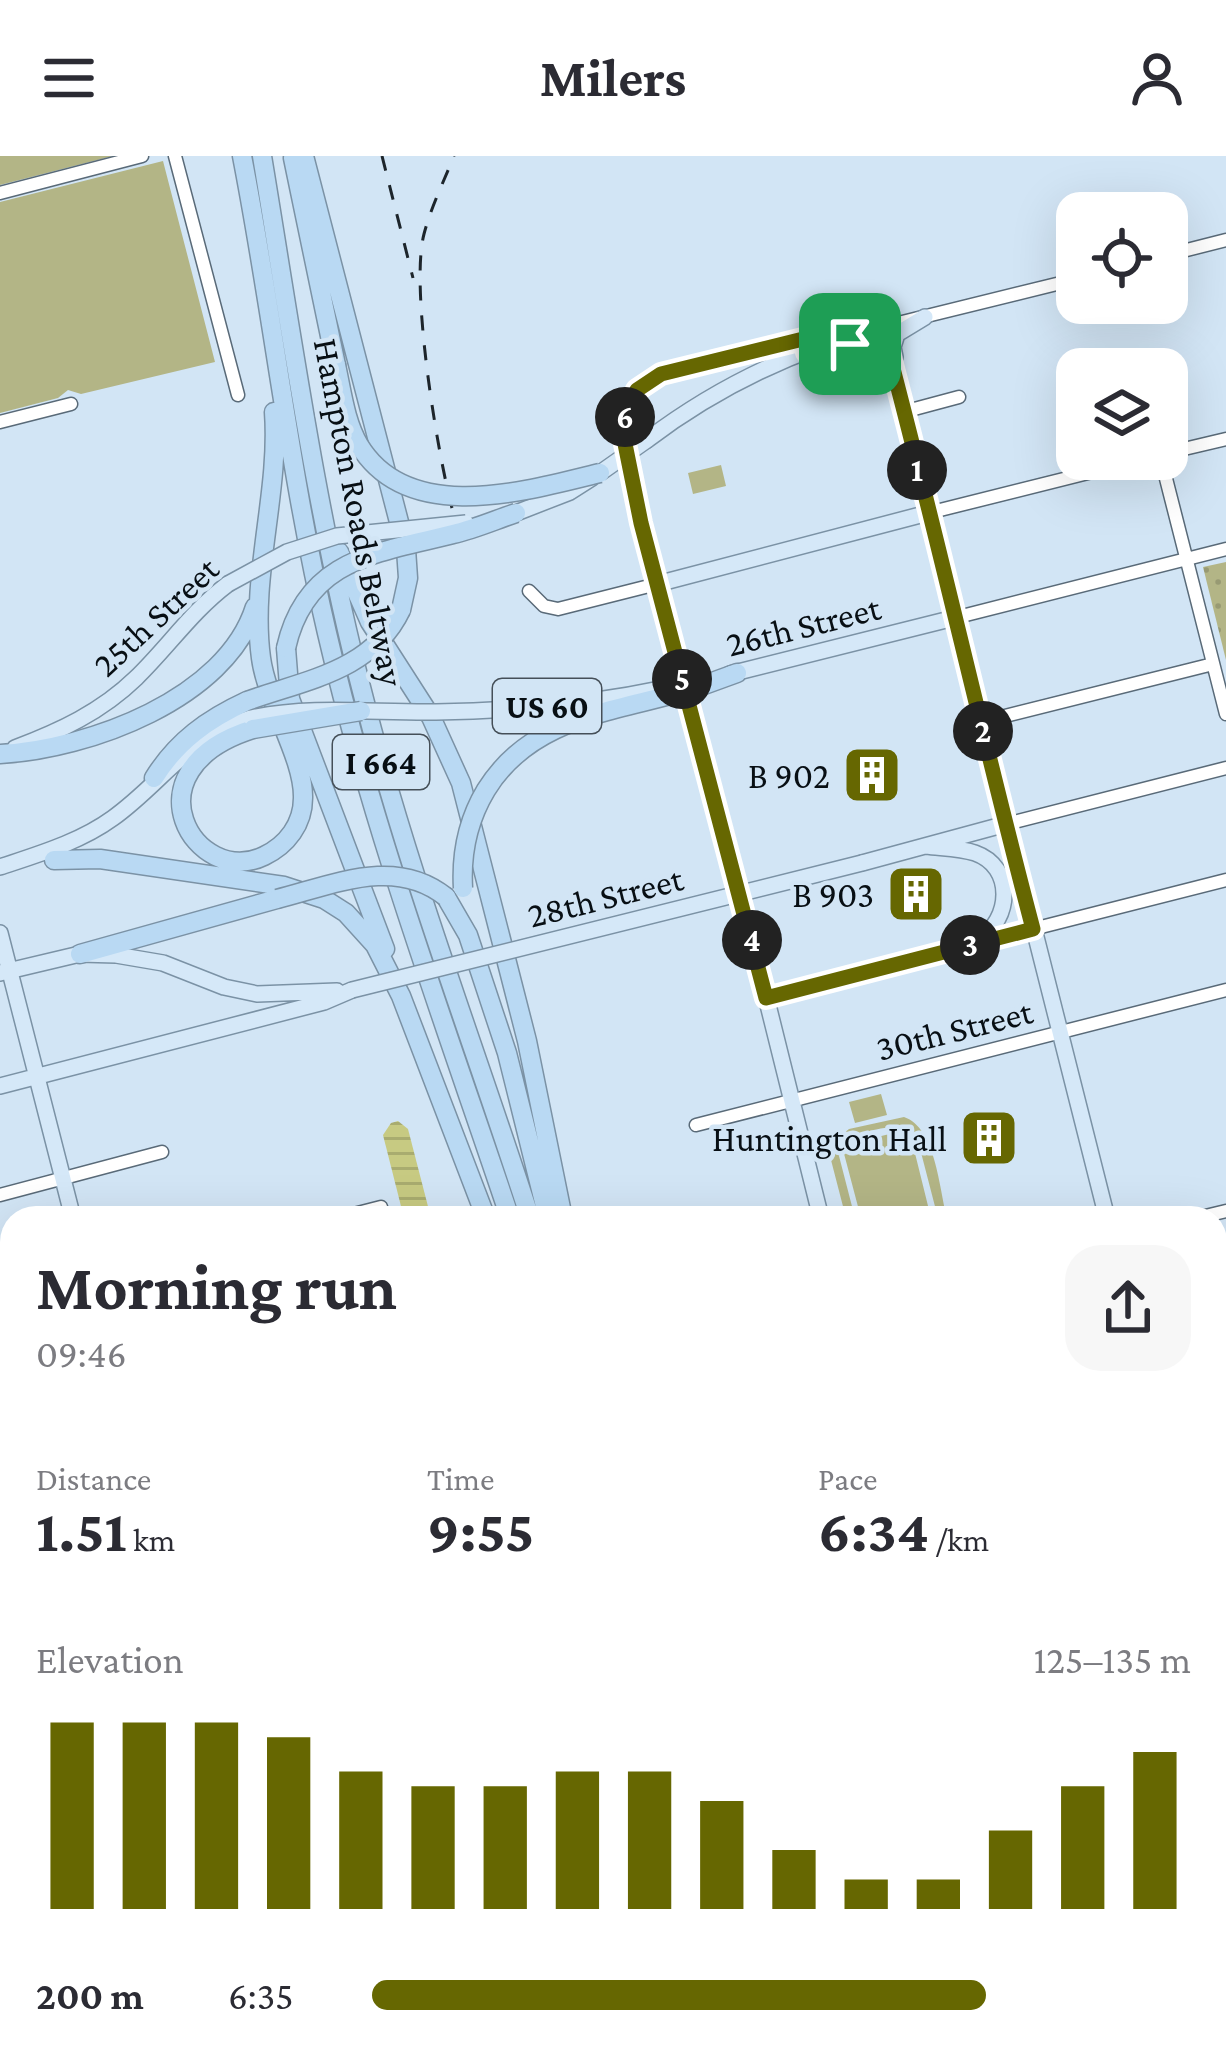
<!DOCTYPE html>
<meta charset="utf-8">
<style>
body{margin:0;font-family:"Crimson Pro",serif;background:#f7f7f7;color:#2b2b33;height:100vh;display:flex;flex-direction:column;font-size:45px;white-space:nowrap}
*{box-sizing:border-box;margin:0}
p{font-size:39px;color:#7c7c81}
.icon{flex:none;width:66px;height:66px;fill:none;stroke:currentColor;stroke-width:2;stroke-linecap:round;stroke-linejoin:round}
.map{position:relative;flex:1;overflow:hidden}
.panel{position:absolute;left:0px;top:1050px;width:1227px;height:858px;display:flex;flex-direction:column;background:#fff;border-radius:36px 36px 0 0;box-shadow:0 12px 48px #0002}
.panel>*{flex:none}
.controls{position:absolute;left:1056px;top:36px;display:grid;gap:24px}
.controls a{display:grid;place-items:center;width:132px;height:132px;border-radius:24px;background:#fff;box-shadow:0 12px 48px #0002;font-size:60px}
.pin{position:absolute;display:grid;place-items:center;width:102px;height:102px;color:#fff;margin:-51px;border-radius:24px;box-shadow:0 6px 18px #0006}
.km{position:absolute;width:60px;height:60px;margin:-30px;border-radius:50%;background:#222;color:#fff;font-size:33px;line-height:60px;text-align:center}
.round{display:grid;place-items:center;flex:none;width:126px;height:126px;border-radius:36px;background:#f7f7f7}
.summary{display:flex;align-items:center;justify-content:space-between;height:204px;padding:0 36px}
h1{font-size:66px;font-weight:700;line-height:90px}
.stats{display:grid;grid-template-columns:repeat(3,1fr);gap:18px;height:204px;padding:12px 36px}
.stats div{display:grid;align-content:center}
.stats b{font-size:60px;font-weight:700}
.stats small{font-size:33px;font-weight:400}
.stats p{font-size:33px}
.chart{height:336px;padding:24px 36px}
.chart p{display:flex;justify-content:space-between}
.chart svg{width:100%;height:216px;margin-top:12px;stroke:#666701;stroke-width:6}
ul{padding:0 36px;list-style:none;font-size:39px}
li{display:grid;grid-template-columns:192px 144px 1fr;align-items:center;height:90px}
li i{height:30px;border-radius:15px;background:#666701}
header{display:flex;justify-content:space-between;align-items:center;height:156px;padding:0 36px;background:#fff;font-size:54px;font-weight:700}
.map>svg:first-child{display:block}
.grass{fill:#b3b586}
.park{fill:url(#park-dots)}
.water{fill:url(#water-rules)}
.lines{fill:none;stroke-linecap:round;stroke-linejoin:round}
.minor-casing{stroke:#596a78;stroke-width:15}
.major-casing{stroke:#7b92a5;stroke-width:18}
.highway-casing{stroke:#7b92a5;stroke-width:21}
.minor{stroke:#fff;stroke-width:12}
.major{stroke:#d5e8f8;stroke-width:15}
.highway{stroke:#b9d9f3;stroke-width:18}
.rail{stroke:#1d252b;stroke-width:3;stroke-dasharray:15 15;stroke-linecap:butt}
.major-bridge-casing{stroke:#7b92a5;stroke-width:18;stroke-linecap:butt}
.highway-bridge-casing{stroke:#7b92a5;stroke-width:21;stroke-linecap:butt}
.major-bridge{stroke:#d5e8f8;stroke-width:15}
.highway-bridge{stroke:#b9d9f3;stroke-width:18}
.route-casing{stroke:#fff;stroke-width:24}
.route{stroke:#666701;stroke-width:15}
.labels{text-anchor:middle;stroke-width:9;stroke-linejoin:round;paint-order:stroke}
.shield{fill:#d2e5f5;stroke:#454f58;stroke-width:3}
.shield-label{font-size:33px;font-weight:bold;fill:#080f14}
.street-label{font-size:36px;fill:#080f14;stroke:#d2e5f5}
.poi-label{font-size:36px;fill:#080f14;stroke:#d2e5f5;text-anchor:end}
</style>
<header><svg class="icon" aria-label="menu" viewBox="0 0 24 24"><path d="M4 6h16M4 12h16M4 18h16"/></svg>Milers<svg class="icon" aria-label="person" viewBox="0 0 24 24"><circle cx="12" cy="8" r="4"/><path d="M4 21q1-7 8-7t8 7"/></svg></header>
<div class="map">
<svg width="1226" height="1908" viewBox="0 0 1226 1908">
<defs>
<pattern id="park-dots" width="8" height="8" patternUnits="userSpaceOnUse" patternTransform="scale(3)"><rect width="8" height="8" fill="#b3b586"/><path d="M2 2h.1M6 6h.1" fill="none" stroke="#989a73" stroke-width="1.8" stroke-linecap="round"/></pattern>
<pattern id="water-rules" width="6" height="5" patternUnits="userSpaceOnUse" patternTransform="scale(3)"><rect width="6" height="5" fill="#c7ca82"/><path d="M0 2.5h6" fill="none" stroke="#a9ac6f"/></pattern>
</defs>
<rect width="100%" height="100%" fill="#d2e5f5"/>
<path class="grass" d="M0 0H113L0 29Z
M163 5 215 206 81 238 68 234 58 242 0 257V46Z
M721 309 726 330 693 338 688 317Z
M881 938 887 959 855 967 849 946Z
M904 961C936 972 939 1032 947 1062H938L917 981C901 963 858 974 842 990L909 973 931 1062H861L842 990 839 1000 855 1062H846L831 1004 834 985 849 973Z"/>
<path class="park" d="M1226 406V504L1203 411Z"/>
<path class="water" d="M398 965 408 973 431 1062H404L383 979 391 967Z"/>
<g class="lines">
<defs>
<path id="minor" d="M175 0 238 239
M0 37 142 0
M1167 99 1226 84
M903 256 959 241
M0 266 71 248
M1167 297 1226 283
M1161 303 1226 558
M928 357 1144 303
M529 435 544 450 558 453 657 428C646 382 605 274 636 235 644 225 657 220 669 216L860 168 882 171 1077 123
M954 462 1226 393
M981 566 1213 508
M1006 668 1226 612
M1033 773 1226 724
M696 969 1226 834
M0 1039 162 996
M338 1062 381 1051
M1197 1062 1226 1055
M0 1148 12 1145
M1215 1168 1226 1165
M0 1259 12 1255
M1215 1279 1226 1276
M0 1369 12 1366
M1215 1388 1226 1385
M0 1480 12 1477
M0 1589 12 1586
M1215 1610 1226 1607
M0 1698 12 1695
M1215 1720 1226 1717
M0 1811 12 1808"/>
<path id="major" d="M837 191H871L886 210
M895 201 893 191 897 178 925 161
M647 284C717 231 797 193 882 171L1107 1062
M516 357 570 336 592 322
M730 518 954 462
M15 592C60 575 101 556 136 522 168 491 192 455 228 428
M926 690C941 692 960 692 975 697 1015 711 1011 764 979 783
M862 707 1006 668
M0 711C39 698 80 686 113 662 162 627 188 580 251 562
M0 777 73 1062
M0 817 80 798 116 799 163 807 224 831 257 838 337 835
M766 842 1033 773
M0 930 324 846 352 834
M821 1062 727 684 657 428 928 357
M1215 1482 1226 1526
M1215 1829 1226 1826
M1036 1896 1039 1908
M415 1908 420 1896
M915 1908 960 1896"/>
<path id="highway" d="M242 0C273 159 290 320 327 477 373 676 445 868 510 1062
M262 0C292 181 317 362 363 539 408 717 474 888 530 1062
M304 0 406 393 408 422 401 454
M293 2 336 209
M339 396 370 466 431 561 461 627 527 885 563 1062
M286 492 290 543 385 793
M704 529 737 517
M253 573C123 614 196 733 264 700 287 689 303 668 303 642 304 602 267 547 261 502 250 421 280 337 274 256
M0 598C89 593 226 543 255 451
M154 622C177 585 208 563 247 545
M54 704 100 703 284 730 324 743 346 757 375 789 401 840 486 1062
M446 741 468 779 507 897 548 1062
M80 798 277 743
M313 1908 325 1896
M348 1908 359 1896
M434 1908 440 1896"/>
</defs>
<use href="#minor" class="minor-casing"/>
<use href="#major" class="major-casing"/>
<use href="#highway" class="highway-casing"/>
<use href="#minor" class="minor"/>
<use href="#major" class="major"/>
<use href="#highway" class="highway"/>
<path class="rail" d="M382 0 413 122
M452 352C437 295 410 132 424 78 431 51 444 25 454 0
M903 1896 906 1908
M1005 1896 1008 1908
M190 1908 237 1896"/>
<defs>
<path id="major-bridge" d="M600 317 647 284
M228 428 287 396 337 380 466 367
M251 562C312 549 374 557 436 556 512 555 590 548 665 532
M352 834 862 707"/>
<path id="highway-bridge" d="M336 209C342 236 345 265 359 289 408 370 526 335 600 317
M286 492C306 402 378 397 453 378 475 373 495 364 516 357
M247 545C305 524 372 515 401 454
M253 573 361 555
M463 732C461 697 468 664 486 634 535 555 625 556 704 529
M277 743C333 729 395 700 446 741
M199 1908 204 1900
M282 1908 295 1896"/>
</defs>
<use href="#major-bridge" class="major-bridge-casing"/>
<use href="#highway-bridge" class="highway-bridge-casing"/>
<use href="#major-bridge" class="major-bridge"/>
<use href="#highway-bridge" class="highway-bridge"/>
</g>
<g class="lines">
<defs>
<path id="route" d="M850 188 807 196 837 182 882 171C936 371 980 573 1033 773L766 842 641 367 623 278 626 255 637 234 661 218 868 167 882 171 897 228 874 193 850 188"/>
</defs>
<use href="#route" class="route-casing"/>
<use href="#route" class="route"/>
</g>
<defs>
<symbol id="building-square" viewBox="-11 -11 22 22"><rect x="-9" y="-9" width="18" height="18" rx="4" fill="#666701" stroke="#d2e5f5"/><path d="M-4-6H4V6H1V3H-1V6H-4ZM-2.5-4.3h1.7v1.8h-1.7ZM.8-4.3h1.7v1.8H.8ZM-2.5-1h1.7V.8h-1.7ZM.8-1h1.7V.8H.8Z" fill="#fff"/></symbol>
</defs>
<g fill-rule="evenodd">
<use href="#building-square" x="839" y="586" width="66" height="66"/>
<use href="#building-square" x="883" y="705" width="66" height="66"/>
<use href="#building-square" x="956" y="949" width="66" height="66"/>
</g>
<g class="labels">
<g class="shield">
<rect x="493" y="523" width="108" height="54" rx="9"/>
<rect x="333" y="579" width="96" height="54" rx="9"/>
</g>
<g class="shield-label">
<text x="547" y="562">US 60</text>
<text x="381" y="618">I 664</text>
</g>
<g class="street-label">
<text transform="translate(360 356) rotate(79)" y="13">Hampton Roads Beltway</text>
<text transform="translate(155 460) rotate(-43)" y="13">25th Street</text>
<text transform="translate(803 469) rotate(-14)" y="13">26th Street</text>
<text transform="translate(605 740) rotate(-14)" y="13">28th Street</text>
<text transform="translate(954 873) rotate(-14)" y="13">30th Street</text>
</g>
<g class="poi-label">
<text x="830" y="632">B 902</text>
<text x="874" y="751">B 903</text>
<text x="947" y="995">Huntington Hall</text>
</g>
</g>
</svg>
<div class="controls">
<a><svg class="icon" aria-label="locate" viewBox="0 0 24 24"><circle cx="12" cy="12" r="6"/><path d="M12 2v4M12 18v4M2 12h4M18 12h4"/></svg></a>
<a><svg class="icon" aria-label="layers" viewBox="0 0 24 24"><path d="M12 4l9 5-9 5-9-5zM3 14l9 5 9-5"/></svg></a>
</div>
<div class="pin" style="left:850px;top:188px;background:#1e9e55"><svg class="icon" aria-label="arrive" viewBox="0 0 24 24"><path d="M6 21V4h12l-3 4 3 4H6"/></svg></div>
<b class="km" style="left:917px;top:314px">1</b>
<b class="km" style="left:983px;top:575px">2</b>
<b class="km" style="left:970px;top:789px">3</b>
<b class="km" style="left:752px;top:784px">4</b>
<b class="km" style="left:682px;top:523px">5</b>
<b class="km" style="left:625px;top:261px">6</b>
<section class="panel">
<div class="summary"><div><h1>Morning run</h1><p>09:46</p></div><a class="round"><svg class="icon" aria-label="share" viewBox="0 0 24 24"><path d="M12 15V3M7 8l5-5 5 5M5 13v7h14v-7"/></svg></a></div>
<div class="stats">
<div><p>Distance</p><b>1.51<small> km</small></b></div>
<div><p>Time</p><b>9:55</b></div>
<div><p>Pace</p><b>6:34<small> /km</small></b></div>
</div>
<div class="chart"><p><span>Elevation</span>125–135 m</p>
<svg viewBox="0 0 160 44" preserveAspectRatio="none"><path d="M5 44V6M15 44V6M25 44V6M35 44V9M45 44V16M55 44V19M65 44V19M75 44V16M85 44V16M95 44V22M105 44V32M115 44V38M125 44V38M135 44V28M145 44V19M155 44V12"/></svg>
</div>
<ul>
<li><b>200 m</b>6:35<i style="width:75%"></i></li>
</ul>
</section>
</div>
